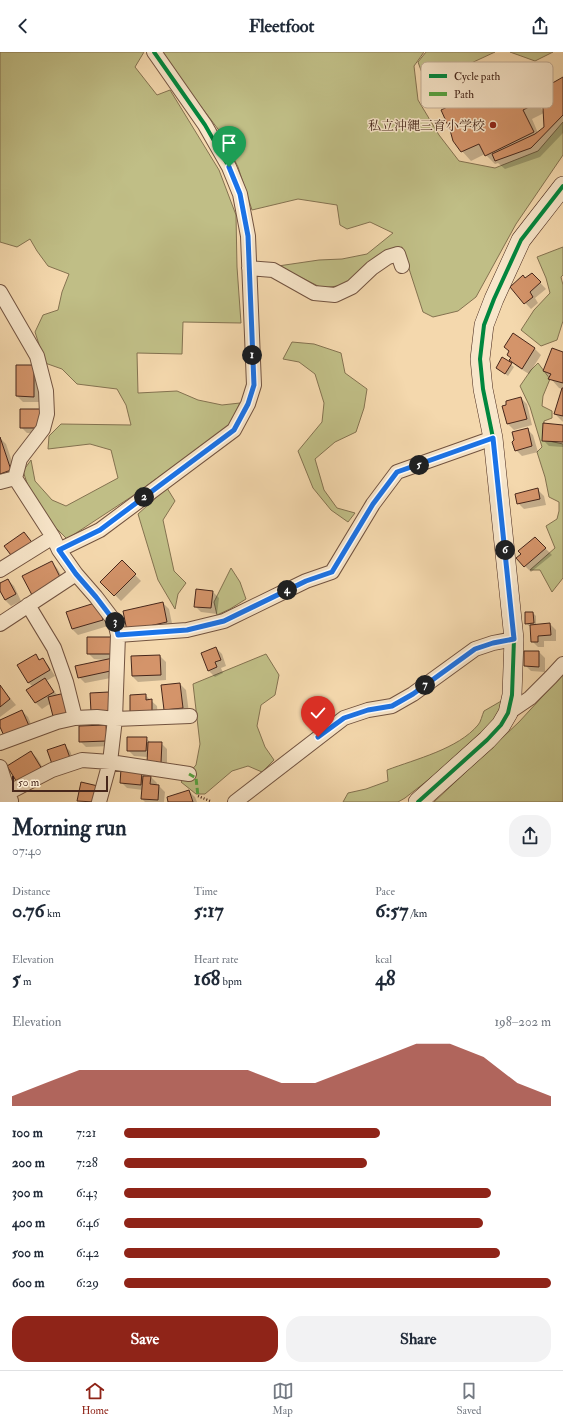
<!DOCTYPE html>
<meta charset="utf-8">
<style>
body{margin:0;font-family:"IM FELL Double Pica","Noto Serif JP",serif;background:#f2f2f3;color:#1f2937;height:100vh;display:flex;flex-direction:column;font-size:15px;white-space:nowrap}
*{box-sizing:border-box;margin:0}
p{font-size:13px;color:#747a83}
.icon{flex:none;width:22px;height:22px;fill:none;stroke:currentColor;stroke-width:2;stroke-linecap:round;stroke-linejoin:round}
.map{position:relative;height:750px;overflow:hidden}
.details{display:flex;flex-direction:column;background:#fff;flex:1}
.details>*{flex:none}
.scale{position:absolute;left:12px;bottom:10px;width:96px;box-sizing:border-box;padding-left:4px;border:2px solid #47271b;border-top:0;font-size:11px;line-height:14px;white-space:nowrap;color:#47271b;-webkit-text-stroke:3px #f8e6ca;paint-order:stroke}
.pin{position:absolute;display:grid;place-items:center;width:34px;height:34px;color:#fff;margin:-41px -17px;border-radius:50% 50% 50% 0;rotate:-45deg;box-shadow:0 0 4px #0007}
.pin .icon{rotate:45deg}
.km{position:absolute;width:20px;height:20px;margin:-10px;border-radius:50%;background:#222;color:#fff;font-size:11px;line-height:20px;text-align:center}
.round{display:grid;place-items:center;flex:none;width:42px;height:42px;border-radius:16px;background:#f2f2f3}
.headline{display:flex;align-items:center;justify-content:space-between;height:68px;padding:0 12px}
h1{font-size:22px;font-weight:700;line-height:30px}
.metrics{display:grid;grid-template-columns:repeat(3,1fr);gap:6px;height:68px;padding:4px 12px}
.metrics div{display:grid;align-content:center}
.metrics b{font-size:20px;font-weight:700}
.metrics small{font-size:11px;font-weight:400}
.metrics p{font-size:11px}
.chart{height:112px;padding:8px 12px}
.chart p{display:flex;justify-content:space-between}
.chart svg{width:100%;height:72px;margin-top:4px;fill:#8f2418;opacity:.7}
.primary-button{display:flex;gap:8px;margin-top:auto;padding:8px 12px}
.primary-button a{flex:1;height:46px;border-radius:16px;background:#8f2418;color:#fff;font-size:16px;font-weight:700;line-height:46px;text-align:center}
.primary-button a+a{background:#f2f2f3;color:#1f2937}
ul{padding:0 12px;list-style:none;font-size:13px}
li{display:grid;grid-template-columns:64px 48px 1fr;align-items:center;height:30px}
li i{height:10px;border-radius:5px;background:#8f2418}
header{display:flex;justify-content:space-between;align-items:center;height:52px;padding:0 12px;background:#fff;font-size:18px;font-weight:700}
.tab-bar{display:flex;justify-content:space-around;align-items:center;height:56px;border-top:1px solid #e0e1e3;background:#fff;font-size:11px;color:#747a83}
.tab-bar a{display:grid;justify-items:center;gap:2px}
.tab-bar .selected{color:#8f2418}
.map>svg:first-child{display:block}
.green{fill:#c0be86;stroke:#847250}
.shadow{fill:#0003}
.building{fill:#d4946a;stroke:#47271b}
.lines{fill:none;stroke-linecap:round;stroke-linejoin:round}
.street-casing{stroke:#725340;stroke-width:16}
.secondary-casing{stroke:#47271b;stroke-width:20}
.path{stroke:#47271b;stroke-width:2.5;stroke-dasharray:1 2;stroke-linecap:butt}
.street{stroke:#f8e6ca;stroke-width:14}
.secondary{stroke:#f8e6ca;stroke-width:19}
.quiet{stroke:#55a340;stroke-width:3;stroke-dasharray:6 3;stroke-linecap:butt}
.cycleway-casing{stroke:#f8e6ca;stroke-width:6}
.cycleway{stroke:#00873e;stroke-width:4}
.route-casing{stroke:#fff;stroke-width:8}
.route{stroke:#1a73e8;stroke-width:5}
.poi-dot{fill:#8f2418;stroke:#f8e6ca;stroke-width:1.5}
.labels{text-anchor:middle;stroke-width:3;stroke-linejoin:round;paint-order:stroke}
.poi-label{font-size:13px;fill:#47271b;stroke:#f8e6ca;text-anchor:end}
.key{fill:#f8e6ca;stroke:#c3ad96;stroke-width:1}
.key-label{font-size:11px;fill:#47271b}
</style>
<header><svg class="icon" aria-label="back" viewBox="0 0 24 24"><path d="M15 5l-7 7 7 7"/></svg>Fleetfoot<svg class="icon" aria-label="share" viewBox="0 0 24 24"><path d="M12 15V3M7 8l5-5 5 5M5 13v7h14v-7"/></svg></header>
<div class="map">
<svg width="563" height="750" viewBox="0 0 563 750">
<rect width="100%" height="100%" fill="#f4d8ad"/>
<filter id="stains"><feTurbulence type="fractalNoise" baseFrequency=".005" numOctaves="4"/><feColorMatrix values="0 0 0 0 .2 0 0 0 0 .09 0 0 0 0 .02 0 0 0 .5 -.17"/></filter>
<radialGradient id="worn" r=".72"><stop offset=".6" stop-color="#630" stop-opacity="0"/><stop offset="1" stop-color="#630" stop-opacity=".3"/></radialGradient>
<path class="green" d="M0 0H144L135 15 157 43 170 38 219 118 236 163 237 215 241 271 183 270 182 302 137 301 138 341 177 339 198 348 222 353 240 351 229 374 131 445 67 487 54 474 30 440 23 419 31 408 35 429 52 448 66 454 118 426 111 398 90 392 48 397 49 384 61 372 131 373 126 353 117 337 77 332 62 317 45 311 35 280 43 263 58 258 62 240 69 222 48 214 37 199 30 187 17 195 0 190Z
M162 0H424L414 14 418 48 439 83 459 109 495 116 538 99 563 70V103L516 172 476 245 458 259 433 265 423 260 402 195 389 200 345 233 322 236 278 214 319 208 342 207 367 202 393 181 370 170 347 177 340 173 337 153 298 147 252 158 238 115 221 81 162 3Z
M426 0H495L426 32 418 10Z
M510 0H553L535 9Z
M563 195V223L561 225 563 233V269L557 288 541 294 521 278 534 258 550 241 546 226 537 205Z
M292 290 314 292 341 301 345 321 367 337 364 356 356 380 335 390 315 407 324 438 337 456 355 461 348 470 331 458 313 436 298 399 322 370 324 351 315 322 299 310 283 307Z
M538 311 550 327 543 344 542 354 552 359V366L544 369V388L563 392V526L552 540 540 518H530L555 496 546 474 557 467 559 459V450L549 445 545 425 537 400 542 395 530 355 520 334 531 318Z
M167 436 175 449 163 468 174 519 186 531 178 542 175 557 158 528 138 462Z
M231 516 240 530 246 547 230 557 217 563 214 550Z
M266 602 279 623 275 643 261 653 257 674 265 695 274 708 262 720 248 714 232 719 205 742H196L181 730 196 713 200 692 193 632Z
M563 622V750H434L519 670Z
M503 648 496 669 446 714 405 746 398 750H343L348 741 366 737 388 729 387 718C416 707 458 697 478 673 481 670 482 663 484 659Z"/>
<path class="shadow" d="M563 26V81L540 105 505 117 498 111 495 112 485 102 471 109 462 99 508 27 517 36 524 51 532 47 541 56 544 61 532 67 538 81 545 75Z
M532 222 546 237 535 246 538 251 531 257 511 236Z
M514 282 535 297 541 303 529 322 516 314 510 308 512 306Z
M563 301V337L559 336 544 319Z
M503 306 514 315 508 324 497 316Z
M17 314 40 320 39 350H23L17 344Z
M563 337V370L555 362Z
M521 346 527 352 532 373 514 378 508 372Z
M40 358 46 382 27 381 21 375Z
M563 374V395L549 394 543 388Z
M527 377 533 383 538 400 522 404 516 398Z
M0 386 6 392 17 424 0 427Z
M538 438 544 444 546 453 524 457 518 451Z
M535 486 552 503 531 520 525 514Z
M51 510 57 516 67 533 39 548Z
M122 510 141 529 121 549 102 530Z
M8 528 14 534 21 549 11 554 5 548 0 537V532Z
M213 540 219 546 217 562 201 560 195 554Z
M163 551 169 557 173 576 134 584Z
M104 558 108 574 78 583 72 577Z
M533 561 536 564V574L550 572 556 578V589H544V595H538L532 589 531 574H529L526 571Z
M113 586 121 624 85 631 79 625 105 608 94 607 88 601Z
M216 596 222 602 226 614 221 616 223 621 215 625 209 619Z
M539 600 545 606V620L531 619 525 613Z
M36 604 40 608 42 607 48 613 55 624 46 629 58 644 51 651 42 657 36 651 28 638 33 635 28 630Z
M160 604 166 610V628L138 630 132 624Z
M180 632 186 638 189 661 171 663 165 657Z
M0 634 16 653 0 665Z
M145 643 157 654 158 665 131 644Z
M22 659 28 665 35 682 0 673V669Z
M106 674 112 680V694L86 695 80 689Z
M146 686 151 691H161L167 697V717L148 705 134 704 128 698Z
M64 693 70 699 75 712 59 718Z
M31 700 37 706 47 723 25 737Z
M142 720 147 725H151L157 731 156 734H159L165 740 164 750H145L142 747 143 738 127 736 121 730Z
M189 739 195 745 197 750H169Z"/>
<path class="building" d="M563 25V63L531 96 495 109 492 102 535 82 544 75 542 37Z
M508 26 520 51 532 46 535 52 523 58 534 80 485 104 479 92 461 100 453 89 450 78 441 58Z
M532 221 541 230 530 240 533 245 524 252 510 235 523 223 525 226Z
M513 281 535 296 522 317 509 308 511 306 507 303 509 299 504 295Z
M552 296 563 300V331L548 327 551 322 543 319Z
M502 305 512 311 505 322 496 316Z
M16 313H34V345L16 344Z
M562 336H563V364L554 362Z
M521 345 527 367 507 372 502 354 506 353V349Z
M20 357H41L40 376H20Z
M543 371 563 373V390L542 389Z
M528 376 532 394 515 399 512 390 514 388 512 380Z
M0 385 11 418 0 422Z
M538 436 540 447 517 452 515 442Z
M24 480 34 493 14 507 4 494Z
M535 485 546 496 524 515 516 506 521 502 518 499Z
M122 508 136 522 114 544 100 530Z
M52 509 61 527 32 543 22 524Z
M8 527 16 542 5 548 0 539V531Z
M196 537 213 539 211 556 194 555Z
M98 550 103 568 72 577 66 560Z
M163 550 167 570 127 579 123 559Z
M525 560H533L534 571 525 572Z
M550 571 551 583 538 584V590H531L530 573Z
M87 585H113V602H87Z
M216 595 221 608 215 610 217 615 208 619 201 601Z
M524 599H539V615L524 614Z
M36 602 39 608 43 606 50 618 28 631 17 613Z
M160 603 161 623 132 624 131 604Z
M113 606 115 618 78 626 75 614Z
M45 626 54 640 35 651 26 638Z
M180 631 183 656 164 658 161 633Z
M0 633 10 647 0 655Z
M109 640 110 659 91 660 90 641Z
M65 641 72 663 54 668 48 645Z
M146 642V648L152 647V659L130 660V643Z
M22 658 30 676 5 686 0 675V668Z
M106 673 107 689 79 690V674Z
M127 685H147L146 699H127Z
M148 690H162L161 711H147Z
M65 692 70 706 52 712 47 698Z
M31 699 42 717 18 732 7 714Z
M121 717 142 719 141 733 120 731Z
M143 724H151L150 732 159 733 158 748 141 747Z
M81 730 98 734 94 750 77 749Z
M189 738 193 750H168L167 745Z"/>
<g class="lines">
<defs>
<path id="street" d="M249 216 273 218 314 241 335 243 352 235 372 216 388 205 398 202 402 214
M0 240 37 304 46 339 47 362 43 377 20 407 15 426 53 485 59 498 76 522 96 545 115 570 118 583 115 667 110 710 99 750
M0 430 15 426
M59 498 100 478 234 378 248 352 254 333 248 184 240 142 229 115 205 73 154 0
M0 518 53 485
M28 553 54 596 66 630 75 666
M0 572 76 522
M118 583 187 578 224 569 306 529 332 520 373 452 397 420 493 386
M508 661 530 646 551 625 563 612
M0 691 57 670 75 666 97 665 115 667 190 664
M0 715 11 749
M0 745 52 718 82 708 110 710 189 722
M235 750 344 666 368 658 392 654 413 642 475 597 493 591 514 587"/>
<path id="secondary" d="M418 750 487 688 501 673 508 661 512 643 514 587 493 386 483 337 480 307 484 273 494 247 521 188 563 134"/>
</defs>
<use href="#street" class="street-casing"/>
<use href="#secondary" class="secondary-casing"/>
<path class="path" d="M198 744 210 749"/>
<use href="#street" class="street"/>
<use href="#secondary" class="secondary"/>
<path class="quiet" d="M189 722 196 726 198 744"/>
<defs>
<path id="cycleway" d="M59 498 100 478 234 378 248 352 254 333 248 184 240 142 229 115 205 73 154 0
M418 750 487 688 501 673 508 661 512 643 514 587 493 386 483 337 480 307 484 273 494 247 521 188 563 134"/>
</defs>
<use href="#cycleway" class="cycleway-casing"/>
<use href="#cycleway" class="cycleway"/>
</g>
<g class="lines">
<defs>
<path id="route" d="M229 115 240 142 248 184 254 333 248 352 234 378 100 478 59 498 76 522 96 545 115 570 118 583 187 578 224 569 306 529 332 520 373 452 397 420 493 386 514 587 493 591 475 597 413 642 392 654 368 658 344 666 318 685"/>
</defs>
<use href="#route" class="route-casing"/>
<use href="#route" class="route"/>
</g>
<circle class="poi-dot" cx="493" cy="73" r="4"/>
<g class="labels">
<g class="poi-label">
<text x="485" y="78">私立沖縄三育小学校</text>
</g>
</g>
<rect x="421" y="10" width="132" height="46" rx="6" class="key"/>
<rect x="429" y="22" width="18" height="4" fill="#00873e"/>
<rect x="429" y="40" width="18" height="4" fill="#55a340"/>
<g class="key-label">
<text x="454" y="28">Cycle path</text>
<text x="454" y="46">Path</text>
</g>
<rect width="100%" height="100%" filter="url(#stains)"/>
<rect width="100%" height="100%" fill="url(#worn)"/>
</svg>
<div class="scale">50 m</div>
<div class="pin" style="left:229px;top:115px;background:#1e9e55"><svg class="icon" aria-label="arrive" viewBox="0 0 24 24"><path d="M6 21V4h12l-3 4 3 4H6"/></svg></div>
<div class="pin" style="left:318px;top:685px;background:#d93025"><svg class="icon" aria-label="check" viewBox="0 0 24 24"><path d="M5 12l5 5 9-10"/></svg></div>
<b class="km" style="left:252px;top:303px">1</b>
<b class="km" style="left:144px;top:445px">2</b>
<b class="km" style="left:115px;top:570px">3</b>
<b class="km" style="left:287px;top:538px">4</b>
<b class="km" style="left:419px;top:413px">5</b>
<b class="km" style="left:505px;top:498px">6</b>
<b class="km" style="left:425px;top:633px">7</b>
</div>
<section class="details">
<div class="headline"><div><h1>Morning run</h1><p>07:40</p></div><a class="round"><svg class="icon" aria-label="share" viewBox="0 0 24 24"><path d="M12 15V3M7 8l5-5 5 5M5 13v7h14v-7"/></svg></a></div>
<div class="metrics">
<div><p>Distance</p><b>0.76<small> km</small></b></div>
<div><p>Time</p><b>5:17</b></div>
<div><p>Pace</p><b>6:57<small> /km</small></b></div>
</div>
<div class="metrics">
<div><p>Elevation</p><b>5<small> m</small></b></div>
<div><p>Heart rate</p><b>168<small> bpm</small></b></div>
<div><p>kcal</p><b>48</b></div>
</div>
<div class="chart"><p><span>Elevation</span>198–202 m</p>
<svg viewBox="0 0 160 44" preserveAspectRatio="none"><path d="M0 44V38L10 30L20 22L30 22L40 22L50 22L60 22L70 22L80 30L90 30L100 22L110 14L120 6L130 6L140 14L150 30L160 38V44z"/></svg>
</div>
<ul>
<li><b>100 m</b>7:21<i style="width:60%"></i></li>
<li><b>200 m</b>7:28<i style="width:57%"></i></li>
<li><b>300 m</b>6:43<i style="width:86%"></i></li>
<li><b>400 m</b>6:46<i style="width:84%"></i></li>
<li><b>500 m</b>6:42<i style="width:88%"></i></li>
<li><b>600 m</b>6:29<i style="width:100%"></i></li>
</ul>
<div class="primary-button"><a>Save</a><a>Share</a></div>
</section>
<nav class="tab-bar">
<a class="selected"><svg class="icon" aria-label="home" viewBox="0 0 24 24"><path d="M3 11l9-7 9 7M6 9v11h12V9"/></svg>Home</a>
<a><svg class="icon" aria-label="map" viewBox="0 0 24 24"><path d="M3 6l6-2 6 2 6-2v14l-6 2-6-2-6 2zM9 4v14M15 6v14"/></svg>Map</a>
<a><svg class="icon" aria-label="saved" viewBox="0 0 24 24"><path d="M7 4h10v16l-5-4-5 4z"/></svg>Saved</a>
</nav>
